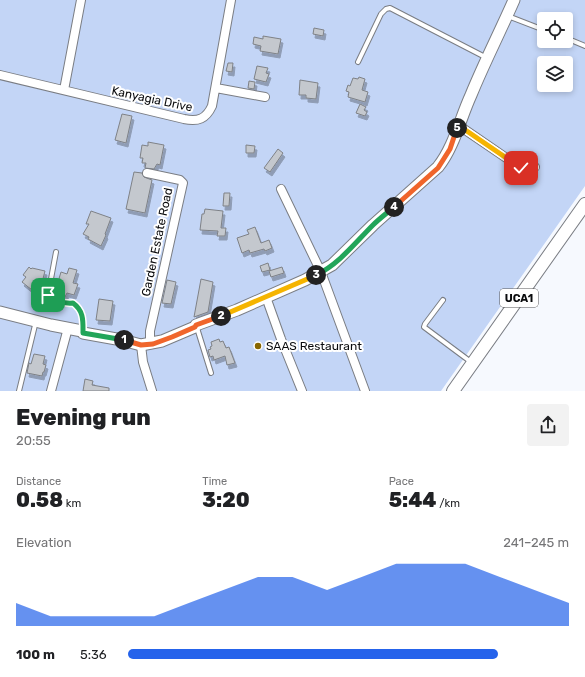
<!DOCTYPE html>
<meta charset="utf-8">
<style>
body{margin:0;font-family:Rubik,sans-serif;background:#f2f2f2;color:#202124;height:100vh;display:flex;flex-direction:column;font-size:15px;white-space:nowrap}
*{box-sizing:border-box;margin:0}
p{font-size:13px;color:#757577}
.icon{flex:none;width:22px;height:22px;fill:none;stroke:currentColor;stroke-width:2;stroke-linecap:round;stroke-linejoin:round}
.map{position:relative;height:391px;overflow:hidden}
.sheet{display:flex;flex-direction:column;background:#fff;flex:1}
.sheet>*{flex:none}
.buttons{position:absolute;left:537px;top:12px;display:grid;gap:8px}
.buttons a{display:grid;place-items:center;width:36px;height:36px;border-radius:4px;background:#fff;box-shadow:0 2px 6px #0003;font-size:20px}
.pin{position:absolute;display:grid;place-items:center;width:34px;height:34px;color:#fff;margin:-17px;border-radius:8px;box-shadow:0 2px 6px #0006}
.km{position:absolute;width:20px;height:20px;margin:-10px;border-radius:50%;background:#222;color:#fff;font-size:11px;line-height:20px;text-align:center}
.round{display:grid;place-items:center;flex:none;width:42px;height:42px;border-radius:4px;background:#f2f2f2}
.head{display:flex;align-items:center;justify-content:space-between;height:68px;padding:0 16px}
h1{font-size:22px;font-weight:800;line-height:30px}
.metrics{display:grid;grid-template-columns:repeat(3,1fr);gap:6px;height:68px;padding:4px 16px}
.metrics div{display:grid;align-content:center}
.metrics b{font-size:20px;font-weight:800}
.metrics small{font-size:11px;font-weight:400}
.metrics p{font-size:11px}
.chart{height:112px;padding:8px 16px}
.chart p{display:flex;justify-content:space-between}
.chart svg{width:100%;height:72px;margin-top:4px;fill:#2563eb;opacity:.7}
ul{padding:0 16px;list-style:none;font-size:13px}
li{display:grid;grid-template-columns:64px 48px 1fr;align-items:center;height:30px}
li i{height:10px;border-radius:5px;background:#2563eb}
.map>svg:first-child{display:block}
.green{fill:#c3d5f6;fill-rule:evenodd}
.building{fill:#c4c8ce;stroke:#7e8186;filter:url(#shadow)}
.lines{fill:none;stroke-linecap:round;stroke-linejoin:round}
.lane-casing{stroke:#7a7d83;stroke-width:6}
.street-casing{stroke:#7a7d83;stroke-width:10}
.secondary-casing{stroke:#7a7d83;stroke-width:13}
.primary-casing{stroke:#7a7d83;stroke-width:14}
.lane{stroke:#fff;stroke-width:4}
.street{stroke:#fff;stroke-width:8}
.secondary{stroke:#fff;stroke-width:11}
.primary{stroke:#fff;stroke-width:12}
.split-1-casing{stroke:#fff;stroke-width:8}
.split-2-casing{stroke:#fff;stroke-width:8}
.split-3-casing{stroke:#fff;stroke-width:8}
.split-4-casing{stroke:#fff;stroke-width:8}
.split-5-casing{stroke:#fff;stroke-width:8}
.split-6-casing{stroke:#fff;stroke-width:8}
.split-1{stroke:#22a559;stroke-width:5}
.split-2{stroke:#f0652b;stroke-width:5}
.split-3{stroke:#f5b400;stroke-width:5}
.split-4{stroke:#22a559;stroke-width:5}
.split-5{stroke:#f0652b;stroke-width:5}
.split-6{stroke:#f5b400;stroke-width:5}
.poi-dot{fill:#876601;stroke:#fff;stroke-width:1.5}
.labels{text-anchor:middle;stroke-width:4;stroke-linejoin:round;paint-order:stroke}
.shield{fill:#fff;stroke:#545456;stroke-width:1}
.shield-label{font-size:11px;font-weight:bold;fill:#0a0b0d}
.street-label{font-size:12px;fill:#0a0b0d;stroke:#fff}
.poi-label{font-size:12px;fill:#0a0b0d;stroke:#fff;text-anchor:start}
</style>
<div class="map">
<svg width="585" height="391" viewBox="0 0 585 391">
<defs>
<filter id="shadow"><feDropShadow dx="2" dy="4" stdDeviation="0" flood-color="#0004"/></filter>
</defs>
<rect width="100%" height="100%" fill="#f6f9fe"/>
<path class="green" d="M0 0H585V186L441 391H0ZM544 19H566V41H544ZM544 63H566V85H544Z"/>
<path class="building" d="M314 28 324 30 323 36 313 34Z
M263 36 281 39 278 54 260 51 261 46 253 44 254 37 263 39Z
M228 63H233L232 72 226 71Z
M257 66 268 68 266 73 269 74 266 82 254 79Z
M359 77 365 79 362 90 368 92 365 102 348 97 349 92 346 91 348 85 350 86 353 78 358 79Z
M300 80 318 83 316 99 306 98V95H299Z
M249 81 255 82 254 89 248 88Z
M360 104 366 107 364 110 367 112 365 116 356 113Z
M122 114 132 116 126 143 115 140Z
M148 142 164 145 160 165 157 164 154 169 145 168 146 163H142L143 158H140L142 145 148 146Z
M246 145 255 146 254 153H246Z
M278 149 283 153 270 172 264 168Z
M134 172 142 173 144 177 152 180 145 213 126 209Z
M224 193H230L229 206H223Z
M205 209 223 211 221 228H226L225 236H217L218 231 200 230 202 214H204Z
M91 211 111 218 105 234 106 235 101 246 88 239 89 237 83 234 89 224H86Z
M255 227 261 243 269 240 272 248 265 251 264 249 250 253 249 250 242 253 237 238 249 234 247 230Z
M268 263 270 270 262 272 260 266Z
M29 267 31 269 32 268 45 271 39 294 32 291V290L22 282 26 277 23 275Z
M282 267 284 273 271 277 269 271Z
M69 268 77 270 73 283 78 284 74 295 67 293 64 299 57 297 58 293 55 292 61 272 67 274Z
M201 279 213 282 208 312 194 317Z
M167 280 176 282 171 304 162 303Z
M99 299 113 301 110 321 96 320Z
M219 339 220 342 223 341 226 348 229 347 235 363 227 365 225 356 214 360 213 356 210 357 208 350 211 349 210 347 212 346 211 342Z
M34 354 45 356 43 364 46 365 44 372H43L42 376 27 373 29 363 31 364Z
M85 379 93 381 92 385 109 388V391H83Z"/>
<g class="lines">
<defs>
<path id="lane" d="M508 16 544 30
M566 38 585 46
M358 62 381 14 386 9 390 8 487 58
M56 252 48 295C56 301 63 304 73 303 83 310 83 319 83 330
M443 300 425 324 424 327 471 362
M197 328 211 373
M19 391 36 321"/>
<path id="street" d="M0 75 184 119C198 122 206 119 212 106L231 0
M216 88 265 97
M64 90 81 0
M458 125 521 168 527 169 535 167
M147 173 180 180 183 183 150 331V339L153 343
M281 189 321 272 365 391
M266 297 281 339 302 391
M141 345 143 362 152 391
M51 391 68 328"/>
<path id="secondary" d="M0 312 51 325 82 331 83 333 122 340 141 345 162 341 195 327 196 325 237 310 305 280 332 265 373 225 438 167C454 147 460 119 471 95 484 63 500 32 514 0"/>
<path id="primary" d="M453 391 585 204"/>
</defs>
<use href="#lane" class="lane-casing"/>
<use href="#street" class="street-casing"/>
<use href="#secondary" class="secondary-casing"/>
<use href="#primary" class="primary-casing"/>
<use href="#lane" class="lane"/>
<use href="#street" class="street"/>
<use href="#secondary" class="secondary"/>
<use href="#primary" class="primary"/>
</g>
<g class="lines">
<defs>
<path id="split-1" d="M48 295C56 301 63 304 73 303 84 311 83 321 83 333L124 340"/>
<path id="split-2" d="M124 340 141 345 153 344 172 337 195 327 196 325 221 316"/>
<path id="split-3" d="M221 316 305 280 316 275"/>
<path id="split-4" d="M316 275C339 264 355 243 373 225 379 219 387 213 394 207"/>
<path id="split-5" d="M394 207 438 168 450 149 457 128"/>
<path id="split-6" d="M457 128 458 125 521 168"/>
</defs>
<use href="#split-1" class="split-1-casing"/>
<use href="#split-2" class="split-2-casing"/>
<use href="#split-3" class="split-3-casing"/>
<use href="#split-4" class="split-4-casing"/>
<use href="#split-5" class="split-5-casing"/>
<use href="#split-6" class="split-6-casing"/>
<use href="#split-1" class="split-1"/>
<use href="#split-2" class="split-2"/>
<use href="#split-3" class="split-3"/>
<use href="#split-4" class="split-4"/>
<use href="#split-5" class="split-5"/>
<use href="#split-6" class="split-6"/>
</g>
<circle class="poi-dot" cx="258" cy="346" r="4"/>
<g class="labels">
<rect class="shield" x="500" y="289" width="38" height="18" rx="3"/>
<g class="shield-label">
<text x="519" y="302">UCA1</text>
</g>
<g class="street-label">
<text transform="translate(152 99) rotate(12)" y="4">Kanyagia Drive</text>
<text transform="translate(157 242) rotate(-78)" y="4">Garden Estate Road</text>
</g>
<g class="poi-label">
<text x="266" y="350">SAAS Restaurant</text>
</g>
</g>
</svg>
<div class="buttons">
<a><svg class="icon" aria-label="locate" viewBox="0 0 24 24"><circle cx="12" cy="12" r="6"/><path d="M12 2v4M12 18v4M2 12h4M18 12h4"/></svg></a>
<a><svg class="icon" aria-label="layers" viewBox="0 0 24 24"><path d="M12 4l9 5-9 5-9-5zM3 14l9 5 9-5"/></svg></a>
</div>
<div class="pin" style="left:48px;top:295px;background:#1e9e55"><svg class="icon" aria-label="arrive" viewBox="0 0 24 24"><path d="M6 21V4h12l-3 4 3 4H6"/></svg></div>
<div class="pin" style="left:521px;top:168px;background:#d93025"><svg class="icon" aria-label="check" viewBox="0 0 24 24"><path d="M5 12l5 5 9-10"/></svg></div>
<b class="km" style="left:124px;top:340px">1</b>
<b class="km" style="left:221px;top:316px">2</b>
<b class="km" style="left:316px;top:275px">3</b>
<b class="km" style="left:394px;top:207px">4</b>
<b class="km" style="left:457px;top:128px">5</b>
</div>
<section class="sheet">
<div class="head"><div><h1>Evening run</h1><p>20:55</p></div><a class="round"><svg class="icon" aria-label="share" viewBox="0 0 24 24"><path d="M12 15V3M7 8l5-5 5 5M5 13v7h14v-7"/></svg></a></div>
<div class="metrics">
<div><p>Distance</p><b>0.58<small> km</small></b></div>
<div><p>Time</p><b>3:20</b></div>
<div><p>Pace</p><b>5:44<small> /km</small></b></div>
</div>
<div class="chart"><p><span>Elevation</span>241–245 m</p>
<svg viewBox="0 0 160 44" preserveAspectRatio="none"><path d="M0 44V30L10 38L20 38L30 38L40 38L50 30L60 22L70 14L80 14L90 22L100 14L110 6L120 6L130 6L140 14L150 22L160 30V44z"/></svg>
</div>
<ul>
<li><b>100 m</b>5:36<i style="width:84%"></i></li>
</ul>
</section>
